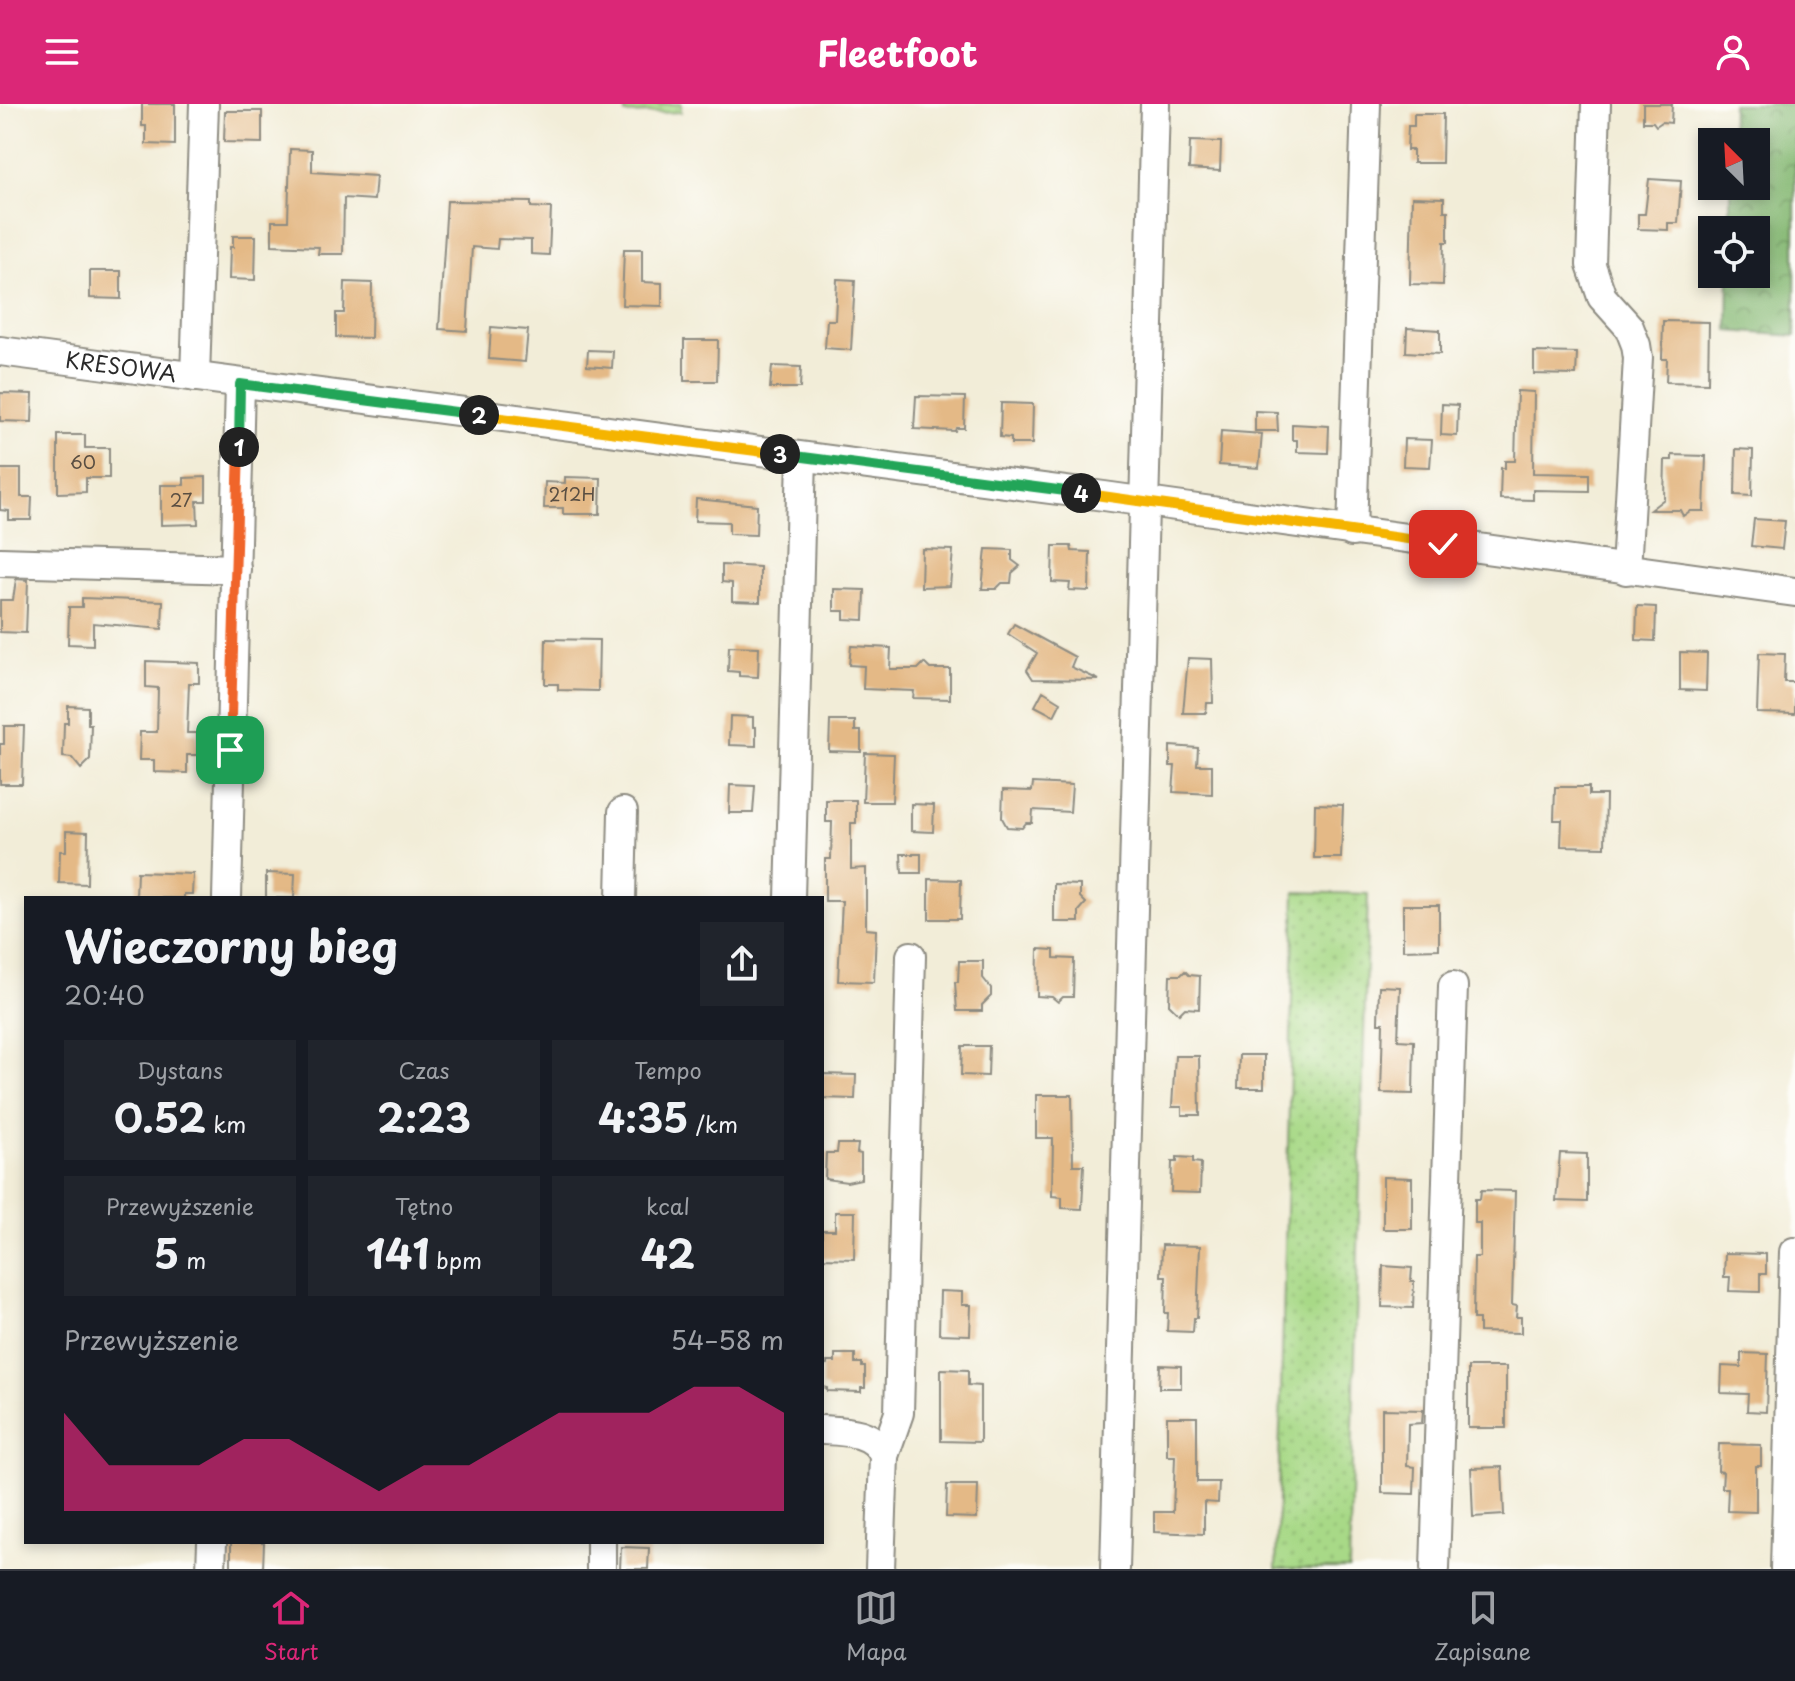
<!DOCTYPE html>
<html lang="pl">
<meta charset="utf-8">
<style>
body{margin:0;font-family:"Playpen Sans",sans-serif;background:#20242c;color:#f1f3f6;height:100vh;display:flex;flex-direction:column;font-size:30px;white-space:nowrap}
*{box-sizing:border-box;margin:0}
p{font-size:26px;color:#9ea1a6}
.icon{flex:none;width:44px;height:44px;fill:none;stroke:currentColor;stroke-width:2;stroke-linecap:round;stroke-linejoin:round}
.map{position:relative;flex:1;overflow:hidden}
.side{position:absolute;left:24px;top:792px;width:800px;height:648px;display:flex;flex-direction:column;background:#171b24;border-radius:0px;box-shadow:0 4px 12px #0003}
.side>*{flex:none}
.needle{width:52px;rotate:336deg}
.fabs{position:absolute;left:1698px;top:24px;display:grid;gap:16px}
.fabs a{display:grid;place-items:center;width:72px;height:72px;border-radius:0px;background:#171b24;box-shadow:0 4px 12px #0003;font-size:40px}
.pin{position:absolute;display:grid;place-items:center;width:68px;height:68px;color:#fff;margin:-34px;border-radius:16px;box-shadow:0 4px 12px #0006}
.km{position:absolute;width:40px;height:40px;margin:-20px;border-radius:50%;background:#222;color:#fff;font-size:22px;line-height:40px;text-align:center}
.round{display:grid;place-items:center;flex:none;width:84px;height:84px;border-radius:0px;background:#20242c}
.overview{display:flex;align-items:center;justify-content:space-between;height:136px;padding:0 40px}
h1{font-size:44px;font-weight:700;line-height:60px}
.metrics{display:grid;grid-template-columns:repeat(3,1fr);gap:12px;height:136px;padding:8px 40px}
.metrics div{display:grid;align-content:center;border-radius:0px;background:#20242c;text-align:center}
.metrics b{font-size:40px;font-weight:700}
.metrics small{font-size:22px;font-weight:400}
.metrics p{font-size:22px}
.chart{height:224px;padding:16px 40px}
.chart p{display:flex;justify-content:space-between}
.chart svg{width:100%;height:144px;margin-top:8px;fill:#db2777;opacity:.7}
header{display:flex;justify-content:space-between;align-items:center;height:104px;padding:0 40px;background:#db2777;color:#fff;font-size:36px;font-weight:700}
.tab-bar{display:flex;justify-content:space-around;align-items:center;height:112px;border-top:2px solid #363941;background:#171b24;font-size:22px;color:#9ea1a6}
.tab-bar a{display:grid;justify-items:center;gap:4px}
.tab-bar .current{color:#db2777}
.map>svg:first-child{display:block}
.grass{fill:url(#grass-dots);stroke:#6a8259;stroke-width:2}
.forest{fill:url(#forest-crowns);stroke:#587250;stroke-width:2}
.building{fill:#e4b986}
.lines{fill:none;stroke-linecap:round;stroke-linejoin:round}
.minor-casing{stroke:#8e8c82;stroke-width:32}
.minor{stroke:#fff;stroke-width:28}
.split-1-casing{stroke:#fff;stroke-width:16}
.split-2-casing{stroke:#fff;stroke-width:16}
.split-3-casing{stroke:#fff;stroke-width:16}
.split-4-casing{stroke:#fff;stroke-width:16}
.split-5-casing{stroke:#fff;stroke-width:16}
.split-1{stroke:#f0652b;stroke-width:10}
.split-2{stroke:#22a559;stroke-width:10}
.split-3{stroke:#f5b400;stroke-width:10}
.split-4{stroke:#22a559;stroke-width:10}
.split-5{stroke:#f5b400;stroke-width:10}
.labels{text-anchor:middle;stroke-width:6;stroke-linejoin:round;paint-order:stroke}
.number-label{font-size:18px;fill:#594e42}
.street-label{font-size:22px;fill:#2b2b2b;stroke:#fdfcf7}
</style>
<header><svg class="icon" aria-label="menu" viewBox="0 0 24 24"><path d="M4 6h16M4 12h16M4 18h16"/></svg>Fleetfoot<svg class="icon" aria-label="person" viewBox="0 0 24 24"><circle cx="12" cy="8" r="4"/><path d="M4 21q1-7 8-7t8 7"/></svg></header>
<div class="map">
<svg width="1795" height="1465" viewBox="0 0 1795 1465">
<defs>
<pattern id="grass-dots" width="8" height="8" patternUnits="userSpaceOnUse" patternTransform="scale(2)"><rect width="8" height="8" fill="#a8d987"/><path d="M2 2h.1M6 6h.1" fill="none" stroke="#91ba75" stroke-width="1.8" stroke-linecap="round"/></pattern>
<pattern id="forest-crowns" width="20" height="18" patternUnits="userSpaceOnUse" patternTransform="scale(2)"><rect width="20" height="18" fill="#86b974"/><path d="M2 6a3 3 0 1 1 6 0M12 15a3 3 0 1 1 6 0" fill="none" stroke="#6e975f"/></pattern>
</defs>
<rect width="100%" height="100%" fill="#fdfcf7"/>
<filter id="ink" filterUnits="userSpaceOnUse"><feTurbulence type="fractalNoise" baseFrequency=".0125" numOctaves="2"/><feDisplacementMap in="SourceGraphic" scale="16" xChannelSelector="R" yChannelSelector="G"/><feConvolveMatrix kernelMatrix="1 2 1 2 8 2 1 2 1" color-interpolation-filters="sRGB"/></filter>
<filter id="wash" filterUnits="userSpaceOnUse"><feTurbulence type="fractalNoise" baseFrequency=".006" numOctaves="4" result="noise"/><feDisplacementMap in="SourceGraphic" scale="32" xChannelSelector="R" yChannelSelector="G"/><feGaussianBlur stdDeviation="1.8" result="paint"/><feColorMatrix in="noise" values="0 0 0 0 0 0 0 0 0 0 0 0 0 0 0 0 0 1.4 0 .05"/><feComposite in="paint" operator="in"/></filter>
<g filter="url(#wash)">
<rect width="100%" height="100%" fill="#f2edd8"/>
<path class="grass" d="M625 0H681V8L625 10Z
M1295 788 1368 790 1349 1465H1276Z"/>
<path class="forest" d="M1732 0H1795V232L1728 227 1729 170H1756V126H1730V82H1756V38H1731Z"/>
<g id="blocks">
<path class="building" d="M142 0H175V41L146 40V22H142Z
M1643 0H1672L1671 19 1662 18 1656 22 1653 18H1643Z
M225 7H262V39L224 38Z
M1414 10H1443L1442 59H1413V46H1407L1408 22H1414Z
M1190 37 1221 38 1220 67 1189 65Z
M290 45 312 46V68L376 72 374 96 344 94 343 150H318L319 143 272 141V117H288Z
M1649 75 1681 77 1678 119H1668V126L1638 125V110H1645Z
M1412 93 1444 94V107H1448V138H1444L1443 181 1410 180Z
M447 97 531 98V103L551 104 549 151 531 150V136L498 135 497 145 472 143 467 227 439 225Z
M233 132H256L255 176 229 175 230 143H233Z
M624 145H642V178L662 179V202L622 201Z
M90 167H121V195L90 194Z
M837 175 855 176 851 246 825 244 827 216H835Z
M345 178 372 179 371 234 336 233V209H344Z
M1663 217 1709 218 1708 279 1666 278 1667 255H1662Z
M491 223 528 226 525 258 489 255Z
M1407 224 1440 226V250L1406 248Z
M684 236H718L717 277H684Z
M588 246 613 247 612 264 587 262Z
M1534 248 1577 249 1576 271 1534 270Z
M772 262 801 263 800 284H770Z
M1517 287 1534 288 1533 369 1589 370V387L1533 386V396L1500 395 1501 364H1505V357H1515Z
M0 289 33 290 32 318 0 317Z
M916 292 965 293 964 324H956L955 327 914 325Z
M1001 299 1033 300 1032 340H1011V334L1000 333Z
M1442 300 1458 301 1457 332 1441 331Z
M1255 307 1277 308 1278 327H1255Z
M1292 320 1329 322 1328 349 1297 348V336H1292Z
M1221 327 1262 330 1259 364 1219 361Z
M58 331H85V344H109V374H86V388L58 389Z
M1404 335 1432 336 1430 363 1403 362Z
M1736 345 1753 346 1752 392 1735 391Z
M1672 351 1706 352 1704 407H1690L1683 412 1680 406H1650L1664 395 1665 356H1672Z
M0 365H21V393H32L31 416H9V407L0 406Z
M206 373V397H197L198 420 161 421V381H184V374Z
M565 373 601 374 600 410H563V404H544L545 378 565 379Z
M696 395 757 401 756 431 729 430V418L695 417Z
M1754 415 1785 417 1782 445 1751 442Z
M1053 442H1071L1072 447 1090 448 1089 487 1069 486 1070 479 1052 478Z
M922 445 953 446 950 482 921 483Z
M986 445 1012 446V456L1020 462 1012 469 1011 479H1002L996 485H982Z
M722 461 760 463V498L732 497V479L722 478Z
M16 475 28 476 26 529 0 528V496H13Z
M834 485 865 486 864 516 844 515V507H834Z
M82 494 163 497 162 525 93 519V541L68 540 69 503H82Z
M1637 502 1656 503 1655 537 1636 536Z
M1014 520 1075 553 1071 563 1099 576 1033 575 1027 566 1037 549 1008 530Z
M546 535 599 536 598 587 558 586V580H545Z
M729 542 759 543 758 573 739 572V568L728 567Z
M851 542 891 544 890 565H918L924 559 930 565H950V595L913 594 914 587 863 585 864 562 849 561Z
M1680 548 1707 549 1706 587 1680 586Z
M1759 549 1785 550 1784 578H1795V610L1757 609Z
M1188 554 1212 555 1213 599H1207L1206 609H1183Z
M146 557 199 559V579H189L187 629H197V651H187V669L154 668V656H139L140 628H157L158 584 146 583Z
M1043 587 1061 598 1054 612 1035 602Z
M68 602 88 603V620H91L90 656 81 665 72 654 63 653 64 619H68Z
M730 612 753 613V623H756V642L729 641Z
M830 617H855V627H861V648L829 647Z
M4 622H24L22 680H0V640H4Z
M1170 642 1198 644 1197 661H1212V690L1173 688 1175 662H1170Z
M865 649 894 650 892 698H863Z
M1033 679 1072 681 1070 708 1033 706 1032 719H1026L1022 724 1007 723 1002 714 1003 686 1032 687Z
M730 681 755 682 753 709H729Z
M1555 683H1589V691H1606L1605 743 1561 742 1562 716H1554Z
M826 696H856V719H851V765L866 764V825L876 826 874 878 838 877 842 797H825V755H831L832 718H826Z
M911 700 934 701 933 728 911 727Z
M1315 700 1343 701 1341 754H1314Z
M66 727 88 728 87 780 59 779 60 747H66Z
M901 750H921V769H902Z
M137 768 193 770 192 790H184V794H136Z
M266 769 295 770 294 794H266Z
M929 775 961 776 960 815H929Z
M1054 780 1080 781V793L1086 799 1079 807V818H1054Z
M1403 801H1439V845L1403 846Z
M1038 845 1054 846V854L1074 855 1073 893H1063L1058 898 1052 893 1037 892Z
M959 857H983V874L991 884V892L982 901V907H957L955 878H958Z
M1185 867 1189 871 1200 872 1199 905 1185 904 1179 910 1169 900 1170 871H1181Z
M1379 882 1400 883 1398 936 1414 937 1413 990 1381 989 1383 919H1378Z
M962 942H989L988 972 961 971Z
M1239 951H1264V984H1238Z
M1175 952H1199L1200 1011H1182V1003H1172Z
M822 970 856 971 855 995 822 994Z
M1036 991H1072L1073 1061H1084L1082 1105 1062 1104V1093L1052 1092 1053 1034H1036Z
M838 1040H858L857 1049 861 1050V1075L847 1078 825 1075 826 1049H837Z
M1560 1049 1587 1050V1098L1556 1097Z
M1177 1053 1193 1054V1058L1201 1059 1200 1089 1171 1088 1172 1058H1177Z
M1383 1073 1412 1074V1125H1383Z
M1481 1086 1515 1087 1512 1201 1517 1202 1516 1213H1521V1229L1479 1228V1215H1473L1474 1153H1480V1119H1475V1095H1480Z
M835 1108H855L854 1155 822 1154V1126H835Z
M1162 1141 1200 1142 1197 1214H1194L1193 1228 1167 1227 1168 1209H1165L1166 1172H1161Z
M1725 1149 1766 1150V1170H1760V1188L1729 1187 1730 1173H1724Z
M1383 1162 1412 1164 1411 1177H1414L1413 1204 1382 1203Z
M940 1187 962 1188V1201H971L970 1231 939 1230Z
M1741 1249 1768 1250 1766 1308 1747 1307 1748 1290 1721 1289 1722 1262 1741 1263Z
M835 1250H855V1259H862V1263H865V1284H861V1288L827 1287V1284L822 1283V1262L827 1261V1258H835Z
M1160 1261 1181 1262V1284H1159Z
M1468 1263H1506V1324H1468Z
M941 1265 968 1266V1281L980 1282V1338L941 1337Z
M1382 1305 1423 1306 1422 1319 1408 1320 1407 1362 1415 1363 1414 1390 1382 1389Z
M1167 1313H1197V1378H1219L1218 1399 1204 1398V1430L1154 1428V1408H1173L1175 1352H1167Z
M1719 1340 1761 1341V1362H1756V1408L1727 1407 1728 1384H1722L1723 1368 1718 1367Z
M1502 1363 1504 1411 1473 1413 1471 1364Z
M947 1381H978L977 1414 946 1413Z
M231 1438H264L263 1465H231Z
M621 1443 649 1444 648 1465H620Z"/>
</g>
</g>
<g filter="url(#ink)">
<use href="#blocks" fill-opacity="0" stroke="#8e8c82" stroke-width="2"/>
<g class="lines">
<defs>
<g id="minor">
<path d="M1596 0 1591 161 1602 193 1629 223 1636 241 1638 254 1626 466"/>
<path id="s1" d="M0 247 1104 392 1795 488"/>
<path d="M195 273 204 0"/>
<path d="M1352 428 1366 0"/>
<path d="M0 458 236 465"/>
<path d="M227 794 240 280"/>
<path d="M621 794 623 708"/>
<path d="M790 794 802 353"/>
<path d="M822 1326C845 1327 875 1327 884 1352L880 1465"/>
<path d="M884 1352 899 1309 911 852"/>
<path d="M211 1465 212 1438"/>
<path d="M601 1465V1438"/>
<path d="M1115 1465 1155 0"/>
<path d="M1435 1465 1453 882"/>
<path d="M1785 1465 1794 1148"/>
</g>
</defs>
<use href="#minor" class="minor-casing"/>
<use href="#minor" class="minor"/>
</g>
</g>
<g class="lines" filter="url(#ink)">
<defs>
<path id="split-1" d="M230 646 239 343"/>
<path id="split-2" d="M239 343 240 280 479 311"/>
<path id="split-3" d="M479 311 780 350"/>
<path id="split-4" d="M780 350 1081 389"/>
<path id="split-5" d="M1081 389 1443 440"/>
</defs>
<use href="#split-1" class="split-1-casing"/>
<use href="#split-2" class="split-2-casing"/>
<use href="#split-3" class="split-3-casing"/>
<use href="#split-4" class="split-4-casing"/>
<use href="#split-5" class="split-5-casing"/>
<use href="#split-1" class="split-1"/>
<use href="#split-2" class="split-2"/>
<use href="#split-3" class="split-3"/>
<use href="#split-4" class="split-4"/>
<use href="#split-5" class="split-5"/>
</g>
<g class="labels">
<g class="number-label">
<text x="83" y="365">60</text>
<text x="572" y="397">212H</text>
<text x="181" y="403">27</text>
</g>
<g class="street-label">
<text dy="8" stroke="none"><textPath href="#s1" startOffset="122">KRESOWA</textPath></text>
</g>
</g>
</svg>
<div class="fabs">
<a><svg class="needle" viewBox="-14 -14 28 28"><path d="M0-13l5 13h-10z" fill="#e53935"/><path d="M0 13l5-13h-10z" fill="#9ea1a6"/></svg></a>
<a><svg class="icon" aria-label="locate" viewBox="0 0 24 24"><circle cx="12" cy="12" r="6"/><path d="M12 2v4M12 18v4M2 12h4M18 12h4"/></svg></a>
</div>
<div class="pin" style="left:230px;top:646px;background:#1e9e55"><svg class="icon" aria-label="arrive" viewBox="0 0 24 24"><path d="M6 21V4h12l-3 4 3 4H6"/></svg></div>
<div class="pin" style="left:1443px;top:440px;background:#d93025"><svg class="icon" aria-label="check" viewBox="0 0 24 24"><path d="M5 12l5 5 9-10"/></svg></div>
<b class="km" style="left:239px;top:343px">1</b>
<b class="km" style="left:479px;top:311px">2</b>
<b class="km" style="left:780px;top:350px">3</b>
<b class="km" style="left:1081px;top:389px">4</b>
<section class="side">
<div class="overview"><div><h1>Wieczorny bieg</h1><p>20:40</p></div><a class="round"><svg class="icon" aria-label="share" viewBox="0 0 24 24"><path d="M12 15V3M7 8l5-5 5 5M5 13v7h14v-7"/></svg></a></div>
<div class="metrics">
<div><p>Dystans</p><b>0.52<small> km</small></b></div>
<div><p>Czas</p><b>2:23</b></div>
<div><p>Tempo</p><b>4:35<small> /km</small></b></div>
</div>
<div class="metrics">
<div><p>Przewyższenie</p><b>5<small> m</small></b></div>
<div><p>Tętno</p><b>141<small> bpm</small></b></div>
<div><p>kcal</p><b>42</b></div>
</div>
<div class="chart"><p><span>Przewyższenie</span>54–58 m</p>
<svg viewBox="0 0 160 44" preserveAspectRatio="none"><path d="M0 44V14L10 30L20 30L30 30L40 22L50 22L60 30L70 38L80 30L90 30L100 22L110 14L120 14L130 14L140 6L150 6L160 14V44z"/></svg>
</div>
</section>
</div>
<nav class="tab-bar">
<a class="current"><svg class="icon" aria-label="home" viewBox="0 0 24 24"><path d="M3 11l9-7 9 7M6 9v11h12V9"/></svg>Start</a>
<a><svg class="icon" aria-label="map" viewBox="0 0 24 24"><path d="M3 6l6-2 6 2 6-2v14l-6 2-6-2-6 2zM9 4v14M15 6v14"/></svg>Mapa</a>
<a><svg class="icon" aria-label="saved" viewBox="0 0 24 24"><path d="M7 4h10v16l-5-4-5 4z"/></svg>Zapisane</a>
</nav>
